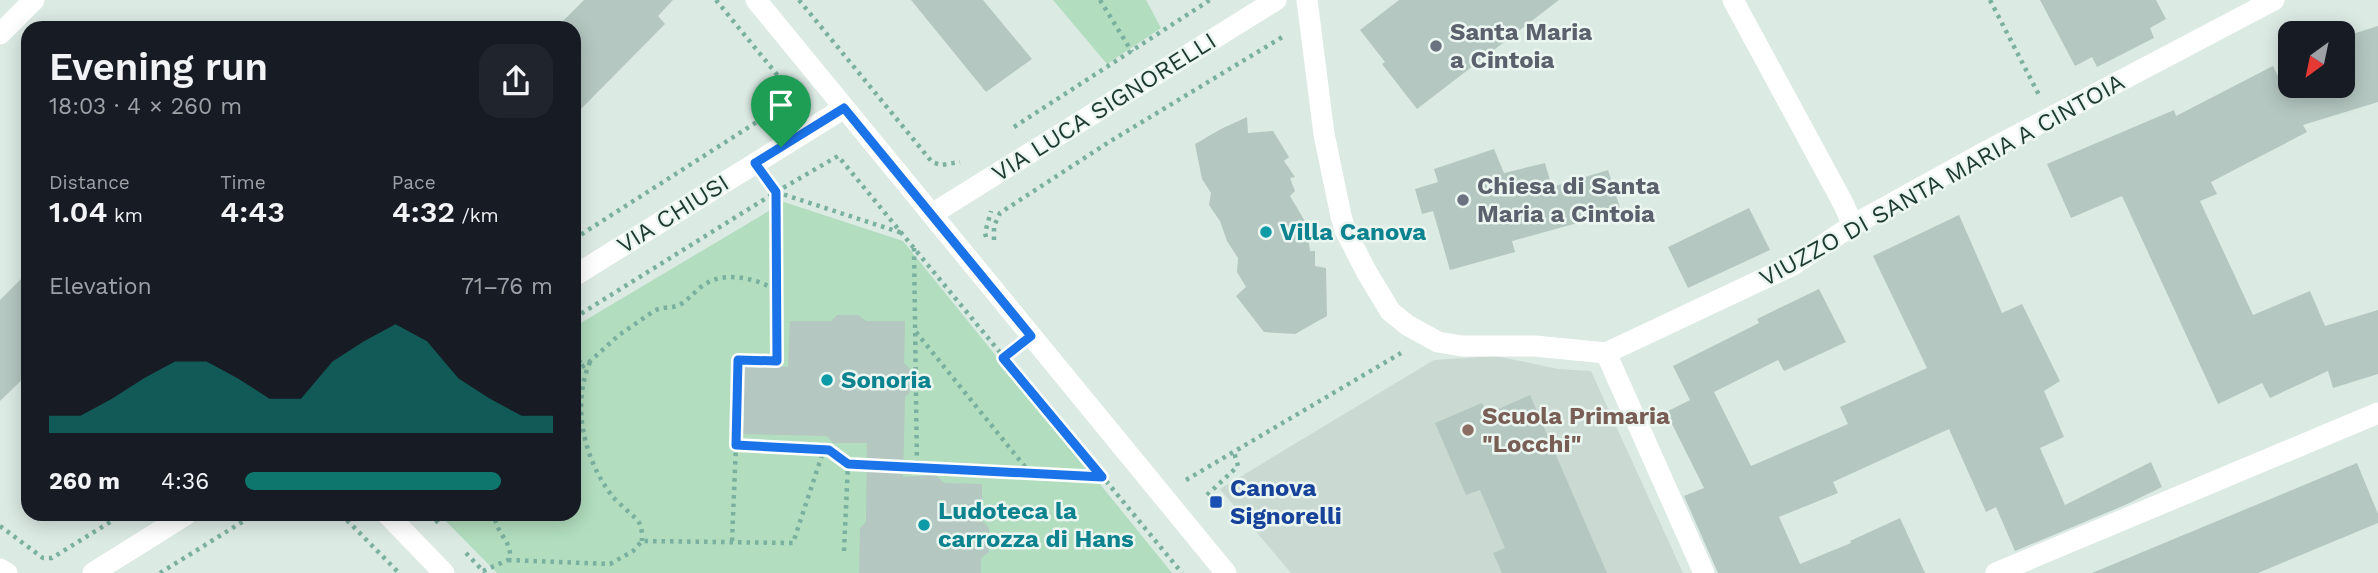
<!DOCTYPE html>
<meta charset="utf-8">
<style>
body{margin:0;font-family:"Work Sans",sans-serif;background:#20242c;color:#f1f3f6;height:100vh;display:flex;flex-direction:column;font-size:26px;white-space:nowrap}
*{box-sizing:border-box;margin:0}
p{font-size:23px;color:#9ea1a6}
.icon{flex:none;width:38px;height:38px;fill:none;stroke:currentColor;stroke-width:2;stroke-linecap:round;stroke-linejoin:round}
.map{position:relative;flex:1;overflow:hidden}
.details{position:absolute;left:21px;top:21px;width:560px;height:500px;display:flex;flex-direction:column;background:#171b24;border-radius:21px;box-shadow:0 4px 18px #0003}
.details>*{flex:none}
.needle{width:46px;rotate:213deg}
.buttons{position:absolute;left:2278px;top:21px;display:grid;gap:14px}
.buttons a{display:grid;place-items:center;width:77px;height:77px;border-radius:14px;background:#171b24;box-shadow:0 4px 18px #0003;font-size:35px}
.pin{position:absolute;display:grid;place-items:center;width:60px;height:60px;color:#fff;margin:-72px -30px;border-radius:50% 50% 50% 0;rotate:-45deg;box-shadow:0 0 7px #0007}
.pin .icon{rotate:45deg}
.round{display:grid;place-items:center;flex:none;width:74px;height:74px;border-radius:21px;background:#20242c}
.headline{display:flex;align-items:center;justify-content:space-between;height:119px;padding:0 28px}
h1{font-size:38px;font-weight:600;line-height:52px}
.figures{display:grid;grid-template-columns:repeat(3,1fr);gap:10px;height:119px;padding:7px 28px}
.figures div{display:grid;align-content:center}
.figures b{font-size:30px;font-weight:600}
.figures small{font-size:19px;font-weight:400}
.figures p{font-size:19px}
.chart{height:196px;padding:14px 28px}
.chart p{display:flex;justify-content:space-between}
.chart svg{width:100%;height:126px;margin-top:7px;fill:#0f766e;opacity:.7}
ul{padding:0 28px;list-style:none;font-size:23px}
li{display:grid;grid-template-columns:112px 84px 1fr;align-items:center;height:52px}
li i{height:18px;border-radius:9px;background:#0f766e}
.map>svg:first-child{display:block}
.built{fill:#cadad3}
.green{fill:#b2ddbe}
.building{fill:#b4c7c0}
.lines{fill:none;stroke-linecap:round;stroke-linejoin:round}
.path{stroke:#7ab09f;stroke-width:4.5;stroke-dasharray:3.5 5;stroke-linecap:butt}
.minor{stroke:#fff;stroke-width:21}
.route-casing{stroke:#fff;stroke-width:14}
.route{stroke:#1a73e8;stroke-width:9}
.worship-dot{fill:#6b7280;stroke:#ecf6f1;stroke-width:2.5}
.culture-dot{fill:#0f9aa8;stroke:#ecf6f1;stroke-width:2.5}
.education-dot{fill:#8d6e63;stroke:#ecf6f1;stroke-width:2.5}
.transit-dot{fill:#1a4fb4;stroke:#ecf6f1;stroke-width:2.5}
.labels{text-anchor:middle;stroke-width:5;stroke-linejoin:round;paint-order:stroke}
.worship-label{font-size:24px;font-weight:bold;fill:#5b616d;stroke:#ecf6f1;text-anchor:start}
.street-label{font-size:24px;fill:#1d3a32;stroke:#ecf6f1}
.culture-label{font-size:24px;font-weight:bold;fill:#0d838f;stroke:#ecf6f1;text-anchor:start}
.education-label{font-size:24px;font-weight:bold;fill:#785e54;stroke:#ecf6f1;text-anchor:start}
.transit-label{font-size:24px;font-weight:bold;fill:#164399;stroke:#ecf6f1;text-anchor:start}
</style>
<div class="map">
<svg width="2378" height="573" viewBox="0 0 2378 573">
<rect width="100%" height="100%" fill="#dceae4"/>
<path class="built" d="M1496 356 1558 369 1591 371 1683 573H1291L1220 489 1434 360Z"/>
<path class="green" d="M1053 0H1146L1161 28 1107 64Z
M784 202 903 241 1172 573H497L440 515 574 514V327Z"/>
<path class="building" d="M584 0H673L658 16 665 24 574 116V28H556Z
M911 0H983L1032 59 986 92Z
M1399 0H1559L1417 109 1382 64 1385 62 1360 30Z
M2040 0H2156L2166 19 2150 28 2154 38 2097 67 2092 57 2075 66Z
M2378 26V102L2303 125 2307 132 2211 182 2217 194 2200 201 2253 315 2310 291 2325 326 2378 310V374L2333 388 2328 371 2270 398 2262 383 2218 404 2122 196 2071 218 2047 164 2174 110 2176 116 2273 66 2283 86H2343V37Z
M1247 117 1248 133 1273 131 1289 157 1284 161 1295 177 1290 178 1295 191 1290 196 1306 223 1310 251H1315V266L1326 268 1327 316 1295 334 1264 332 1236 296 1246 287 1237 272 1238 258 1227 241 1220 221 1209 205 1211 193 1202 179 1195 144 1221 129Z
M1494 149 1504 173 1545 163 1552 187 1608 170 1621 211 1512 241 1515 252 1450 270 1433 211 1422 214 1415 189 1438 182 1434 169Z
M1749 208 1770 250 1688 288 1668 247Z
M1959 215 2002 313 2022 304 2060 381 2044 391 2064 437 2040 448 2065 505 2151 462 2162 487 2125 505 2015 551 1996 507 1986 512 1949 429 1833 482 1838 493 1779 517 1800 564 1851 543 1850 541 1900 518 1925 573H1718L1684 496 1704 488 1666 412 1690 400 1673 366 1759 323 1757 319 1819 289 1846 342 1784 371 1778 360 1714 392 1751 466 1848 424 1840 407 1927 368 1873 256Z
M28 272V374L0 401V300Z
M837 315H858L866 321H905L904 363 910 369V392L905 397 903 477 936 475 944 483 982 484V520L989 528V552L981 558V573H859L860 528 866 522 867 443H833L827 436 743 434 744 364 788 367 790 321H831Z
M1530 395 1607 573H1502L1493 553 1505 548 1480 490 1466 495 1435 423 1482 403 1487 414Z
M2357 463 2378 514V523L2258 573H2092Z"/>
<g class="lines">
<path class="path" d="M716 0 788 88 795 102 793 105
M799 0 932 162 941 165 960 162
M1100 0 1132 52
M1990 0 2039 95
M1014 127 1210 0
M770 184 776 192 777 361 738 360 736 445 829 450 848 464
M776 192 838 156 1182 573
M986 237 985 233 991 211
M574 239 760 120
M994 240V226L1000 213 1109 142 1284 36
M914 248 917 468
M574 318 776 192 902 233
M916 332 1030 473
M574 353 583 366
M590 362C571 406 584 460 613 497 620 505 636 517 640 524 642 528 642 536 642 541
M574 371 587 364 619 335 654 311C663 306 673 309 681 304 691 298 697 288 707 283 727 271 759 279 777 291
M1186 480 1401 353
M1207 495 1238 466 1234 452
M341 514 399 573
M430 514 441 526
M0 526 43 558H52L123 514
M732 541 736 445
M844 551 848 464 1101 477
M466 553 485 573
M508 560 610 564 633 551 642 541 793 543 824 449
M483 571 508 560 510 555C510 539 494 531 495 514
M160 573 255 514"/>
<path class="minor" d="M756 0 1226 573
M1307 0 1324 134 1341 216 1345 230 1366 271 1390 311 1407 325 1438 342 1462 346H1535L1606 353
M1733 0 1843 203 1853 225
M0 34 34 0
M932 214 1276 0
M574 276 844 108
M1606 353 1793 265 1853 225 1987 151 2274 0
M1606 353 1704 573
M387 514 444 573
M0 569 7 573
M93 573 187 514
M1996 573 2378 413"/>
</g>
<g class="lines">
<defs>
<path id="route" d="M844 108 1031 336 1003 358 1102 477 848 464 829 450 736 445 738 360 777 361 776 192 755 163Z"/>
</defs>
<use href="#route" class="route-casing"/>
<use href="#route" class="route"/>
</g>
<g class="worship-dot">
<circle cx="1436" cy="46" r="7"/>
<circle cx="1463" cy="200" r="7"/>
</g>
<g class="culture-dot">
<circle cx="1266" cy="232" r="7"/>
<circle cx="827" cy="380" r="7"/>
<circle cx="924" cy="525" r="7"/>
</g>
<circle class="education-dot" cx="1468" cy="430" r="7"/>
<rect class="transit-dot" x="1209" y="495" width="14" height="14" rx="3.5"/>
<g class="labels">
<g class="worship-label">
<text x="1450" y="40">Santa Maria<tspan x="1450" dy="28">a Cintoia</tspan></text>
<text x="1477" y="194">Chiesa di Santa<tspan x="1477" dy="28">Maria a Cintoia</tspan></text>
</g>
<g class="street-label">
<text transform="translate(1104 107) rotate(-32)" y="8">VIA LUCA SIGNORELLI</text>
<text transform="translate(1942 180) rotate(-29)" y="8">VIUZZO DI SANTA MARIA A CINTOIA</text>
<text transform="translate(673 214) rotate(-32)" y="8">VIA CHIUSI</text>
</g>
<g class="culture-label">
<text x="1280" y="240">Villa Canova</text>
<text x="841" y="388">Sonoria</text>
<text x="938" y="519">Ludoteca la<tspan x="938" dy="28">carrozza di Hans</tspan></text>
</g>
<g class="education-label">
<text x="1482" y="424">Scuola Primaria<tspan x="1482" dy="28">"Locchi"</tspan></text>
</g>
<g class="transit-label">
<text x="1230" y="496">Canova<tspan x="1230" dy="28">Signorelli</tspan></text>
</g>
</g>
</svg>
<div class="buttons">
<a><svg class="needle" viewBox="-14 -14 28 28"><path d="M0-13l5 13h-10z" fill="#e53935"/><path d="M0 13l5-13h-10z" fill="#9ea1a6"/></svg></a>
</div>
<div class="pin" style="left:781px;top:147px;background:#1e9e55"><svg class="icon" aria-label="arrive" viewBox="0 0 24 24"><path d="M6 21V4h12l-3 4 3 4H6"/></svg></div>
<section class="details">
<div class="headline"><div><h1>Evening run</h1><p>18:03 · 4 × 260 m</p></div><a class="round"><svg class="icon" aria-label="share" viewBox="0 0 24 24"><path d="M12 15V3M7 8l5-5 5 5M5 13v7h14v-7"/></svg></a></div>
<div class="figures">
<div><p>Distance</p><b>1.04<small> km</small></b></div>
<div><p>Time</p><b>4:43</b></div>
<div><p>Pace</p><b>4:32<small> /km</small></b></div>
</div>
<div class="chart"><p><span>Elevation</span>71–76 m</p>
<svg viewBox="0 0 160 44" preserveAspectRatio="none"><path d="M0 44V38L10 38L20 32L30 25L40 19L50 19L60 25L70 32L80 32L90 19L100 12L110 6L120 12L130 25L140 32L150 38L160 38V44z"/></svg>
</div>
<ul>
<li><b>260 m</b>4:36<i style="width:83%"></i></li>
</ul>
</section>
</div>
